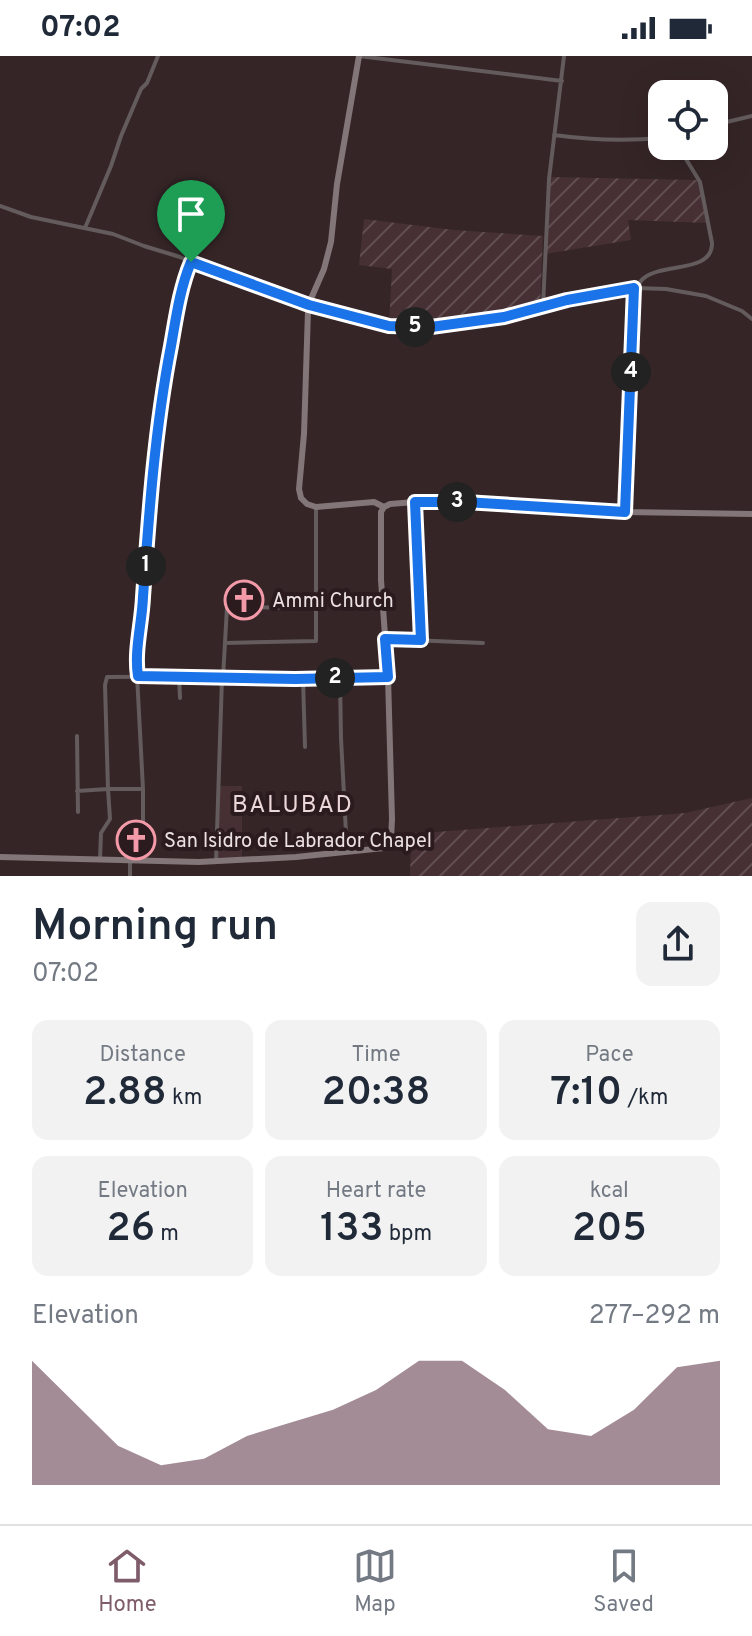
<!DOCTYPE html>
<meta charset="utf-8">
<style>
body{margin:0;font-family:Overpass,sans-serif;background:#f2f2f3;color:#1f2937;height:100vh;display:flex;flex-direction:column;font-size:30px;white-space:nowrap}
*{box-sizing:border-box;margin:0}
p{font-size:26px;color:#747a83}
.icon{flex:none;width:44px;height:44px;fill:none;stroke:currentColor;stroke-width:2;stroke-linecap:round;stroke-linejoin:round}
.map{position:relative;height:820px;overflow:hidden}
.panel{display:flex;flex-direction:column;background:#fff;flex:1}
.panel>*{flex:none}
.fabs{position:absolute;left:648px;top:24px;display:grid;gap:16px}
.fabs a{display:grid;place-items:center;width:80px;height:80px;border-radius:16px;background:#fff;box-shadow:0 8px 32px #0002;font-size:40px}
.pin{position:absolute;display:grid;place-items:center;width:68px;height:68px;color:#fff;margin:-82px -34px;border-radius:50% 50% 50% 0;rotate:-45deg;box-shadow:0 0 8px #0007}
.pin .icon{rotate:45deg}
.km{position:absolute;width:40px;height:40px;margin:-20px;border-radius:50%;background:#222;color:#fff;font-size:22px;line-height:40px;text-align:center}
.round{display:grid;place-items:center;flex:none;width:84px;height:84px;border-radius:16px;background:#f2f2f3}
.overview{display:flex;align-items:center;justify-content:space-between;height:136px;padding:0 32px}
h1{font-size:44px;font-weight:600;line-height:60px}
.figures{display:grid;grid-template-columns:repeat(3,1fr);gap:12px;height:136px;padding:8px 32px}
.figures div{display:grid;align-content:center;border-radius:16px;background:#f2f2f3;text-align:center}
.figures b{font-size:40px;font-weight:600}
.figures small{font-size:22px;font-weight:400}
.figures p{font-size:22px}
.chart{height:224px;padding:16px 32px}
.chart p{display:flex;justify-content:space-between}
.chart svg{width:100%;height:144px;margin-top:8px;fill:#7e5c6a;opacity:.7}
.status{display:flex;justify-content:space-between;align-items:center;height:56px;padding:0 40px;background:#fff;direction:ltr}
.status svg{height:22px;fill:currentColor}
.menu{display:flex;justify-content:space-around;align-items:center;height:112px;border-top:2px solid #e0e1e3;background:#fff;font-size:22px;color:#747a83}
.menu a{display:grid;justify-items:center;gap:4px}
.menu .current{color:#7e5c6a}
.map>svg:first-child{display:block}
.built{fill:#463033}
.industrial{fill:url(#industrial-furrows)}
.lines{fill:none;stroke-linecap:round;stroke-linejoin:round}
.street{stroke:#635b5c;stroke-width:4}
.secondary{stroke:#837678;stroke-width:6}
.route-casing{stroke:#fff;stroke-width:16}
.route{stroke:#1a73e8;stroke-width:10}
.labels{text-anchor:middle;stroke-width:8;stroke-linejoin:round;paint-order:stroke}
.poi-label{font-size:20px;fill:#ebe0e2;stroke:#2b1b1e;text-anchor:start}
.quarter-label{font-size:24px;letter-spacing:2px;fill:#ecd7d9;stroke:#2b1b1e}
</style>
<div class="status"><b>07:02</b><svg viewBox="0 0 49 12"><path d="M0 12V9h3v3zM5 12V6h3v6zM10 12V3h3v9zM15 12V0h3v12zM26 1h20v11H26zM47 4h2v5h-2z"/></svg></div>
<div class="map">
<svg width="752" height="820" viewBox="0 0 752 820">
<defs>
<pattern id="industrial-furrows" width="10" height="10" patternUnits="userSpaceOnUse" patternTransform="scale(2)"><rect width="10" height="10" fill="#463033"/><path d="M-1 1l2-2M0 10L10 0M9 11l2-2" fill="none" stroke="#614e50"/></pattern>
</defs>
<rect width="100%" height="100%" fill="#352527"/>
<path class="built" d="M218 730H242V804H216Z"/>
<path class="industrial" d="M550 121 698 124 708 167 628 164 631 184 545 198Z
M364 163 454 174 543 180 540 252 430 271 389 269 392 213 359 209Z
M752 742V820H410L411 786 392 785 393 777 410 778 685 757Z"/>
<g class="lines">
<path class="street" d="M359 0 562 25
M714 69 752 60
M554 79C590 84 626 85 662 82
M0 150 31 161 113 178 144 190 180 201 191 206 309 249 389 270 431 271 504 261 567 244 636 232 666 233 706 240 742 255 752 263
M85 172 111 110 121 80 141 33 147 27 158 0
M636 232C638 229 641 224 644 222 662 207 713 217 712 187L700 126 678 90
M543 250 549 123 564 0
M416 447 421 584
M625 456 634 232
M386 583 483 587
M225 587 316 585V451
M179 620 180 642
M223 622 227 551 315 552
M340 622 341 682 347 796
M303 623 305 691
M77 680 78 756
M77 735 108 733 105 629 107 621C201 620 294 623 388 621
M100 804 101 777 110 763 108 733H143
M143 805V733L136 600 142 563 155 394 160 359 177 254 186 217 191 206
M216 806 222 622
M130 820V805"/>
<path class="secondary" d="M359 0 337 128 331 186 324 213 310 245 308 255 304 378 299 433 301 442 307 448 316 451 374 446 384 451
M384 451 390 448 415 446H465L625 456 752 458
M0 801 199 806 296 801 384 792 391 783 392 763 388 621 381 524V456L384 451"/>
</g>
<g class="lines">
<defs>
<path id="route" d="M191 206 309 249 389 270 431 271 504 261 567 244 634 232 625 456 465 446H415L421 584 385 583 388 621 295 623 138 620C134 595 142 567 143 541 149 457 155 372 171 290 176 262 180 232 191 206Z"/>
</defs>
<use href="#route" class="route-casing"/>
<use href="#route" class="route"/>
</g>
<defs>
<symbol id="church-ring" viewBox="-11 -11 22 22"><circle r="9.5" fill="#2b1b1e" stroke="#f39aa9" stroke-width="1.5"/><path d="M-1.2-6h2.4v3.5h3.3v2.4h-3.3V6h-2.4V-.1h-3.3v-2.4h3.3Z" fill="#f39aa9"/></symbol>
</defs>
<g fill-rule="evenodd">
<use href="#church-ring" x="222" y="522" width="44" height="44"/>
<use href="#church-ring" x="114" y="762" width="44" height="44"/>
</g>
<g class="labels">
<g class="poi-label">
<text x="272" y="551">Ammi Church</text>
<text x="164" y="791">San Isidro de Labrador Chapel</text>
</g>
<g class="quarter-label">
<text x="293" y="756">BALUBAD</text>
</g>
</g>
</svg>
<div class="fabs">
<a><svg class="icon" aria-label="locate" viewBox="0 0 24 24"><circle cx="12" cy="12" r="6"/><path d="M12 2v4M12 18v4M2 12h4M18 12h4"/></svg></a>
</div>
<div class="pin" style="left:191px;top:206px;background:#1e9e55"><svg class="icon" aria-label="arrive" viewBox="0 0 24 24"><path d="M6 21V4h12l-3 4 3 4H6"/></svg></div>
<b class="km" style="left:146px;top:510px">1</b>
<b class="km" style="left:335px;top:622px">2</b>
<b class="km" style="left:457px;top:446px">3</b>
<b class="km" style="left:631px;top:316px">4</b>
<b class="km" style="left:415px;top:271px">5</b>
</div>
<section class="panel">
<div class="overview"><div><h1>Morning run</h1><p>07:02</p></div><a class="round"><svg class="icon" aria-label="share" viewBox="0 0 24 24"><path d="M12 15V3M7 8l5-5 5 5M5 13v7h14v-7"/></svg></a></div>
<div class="figures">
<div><p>Distance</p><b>2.88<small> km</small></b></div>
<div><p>Time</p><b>20:38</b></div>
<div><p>Pace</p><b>7:10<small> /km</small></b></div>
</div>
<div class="figures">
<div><p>Elevation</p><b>26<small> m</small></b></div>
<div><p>Heart rate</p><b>133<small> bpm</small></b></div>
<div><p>kcal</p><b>205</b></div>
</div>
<div class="chart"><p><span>Elevation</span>277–292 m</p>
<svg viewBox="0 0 160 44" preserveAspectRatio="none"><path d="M0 44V6L10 19L20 32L30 38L40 36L50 29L60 25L70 21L80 15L90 6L100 6L110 15L120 27L130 29L140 21L150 8L160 6V44z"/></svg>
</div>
</section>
<nav class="menu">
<a class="current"><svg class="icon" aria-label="home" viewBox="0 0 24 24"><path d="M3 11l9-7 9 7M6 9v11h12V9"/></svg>Home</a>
<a><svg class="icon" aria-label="map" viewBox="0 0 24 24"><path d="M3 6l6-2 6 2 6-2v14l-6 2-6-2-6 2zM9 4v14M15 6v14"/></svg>Map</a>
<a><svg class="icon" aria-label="saved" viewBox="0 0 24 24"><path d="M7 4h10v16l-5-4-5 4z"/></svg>Saved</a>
</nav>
